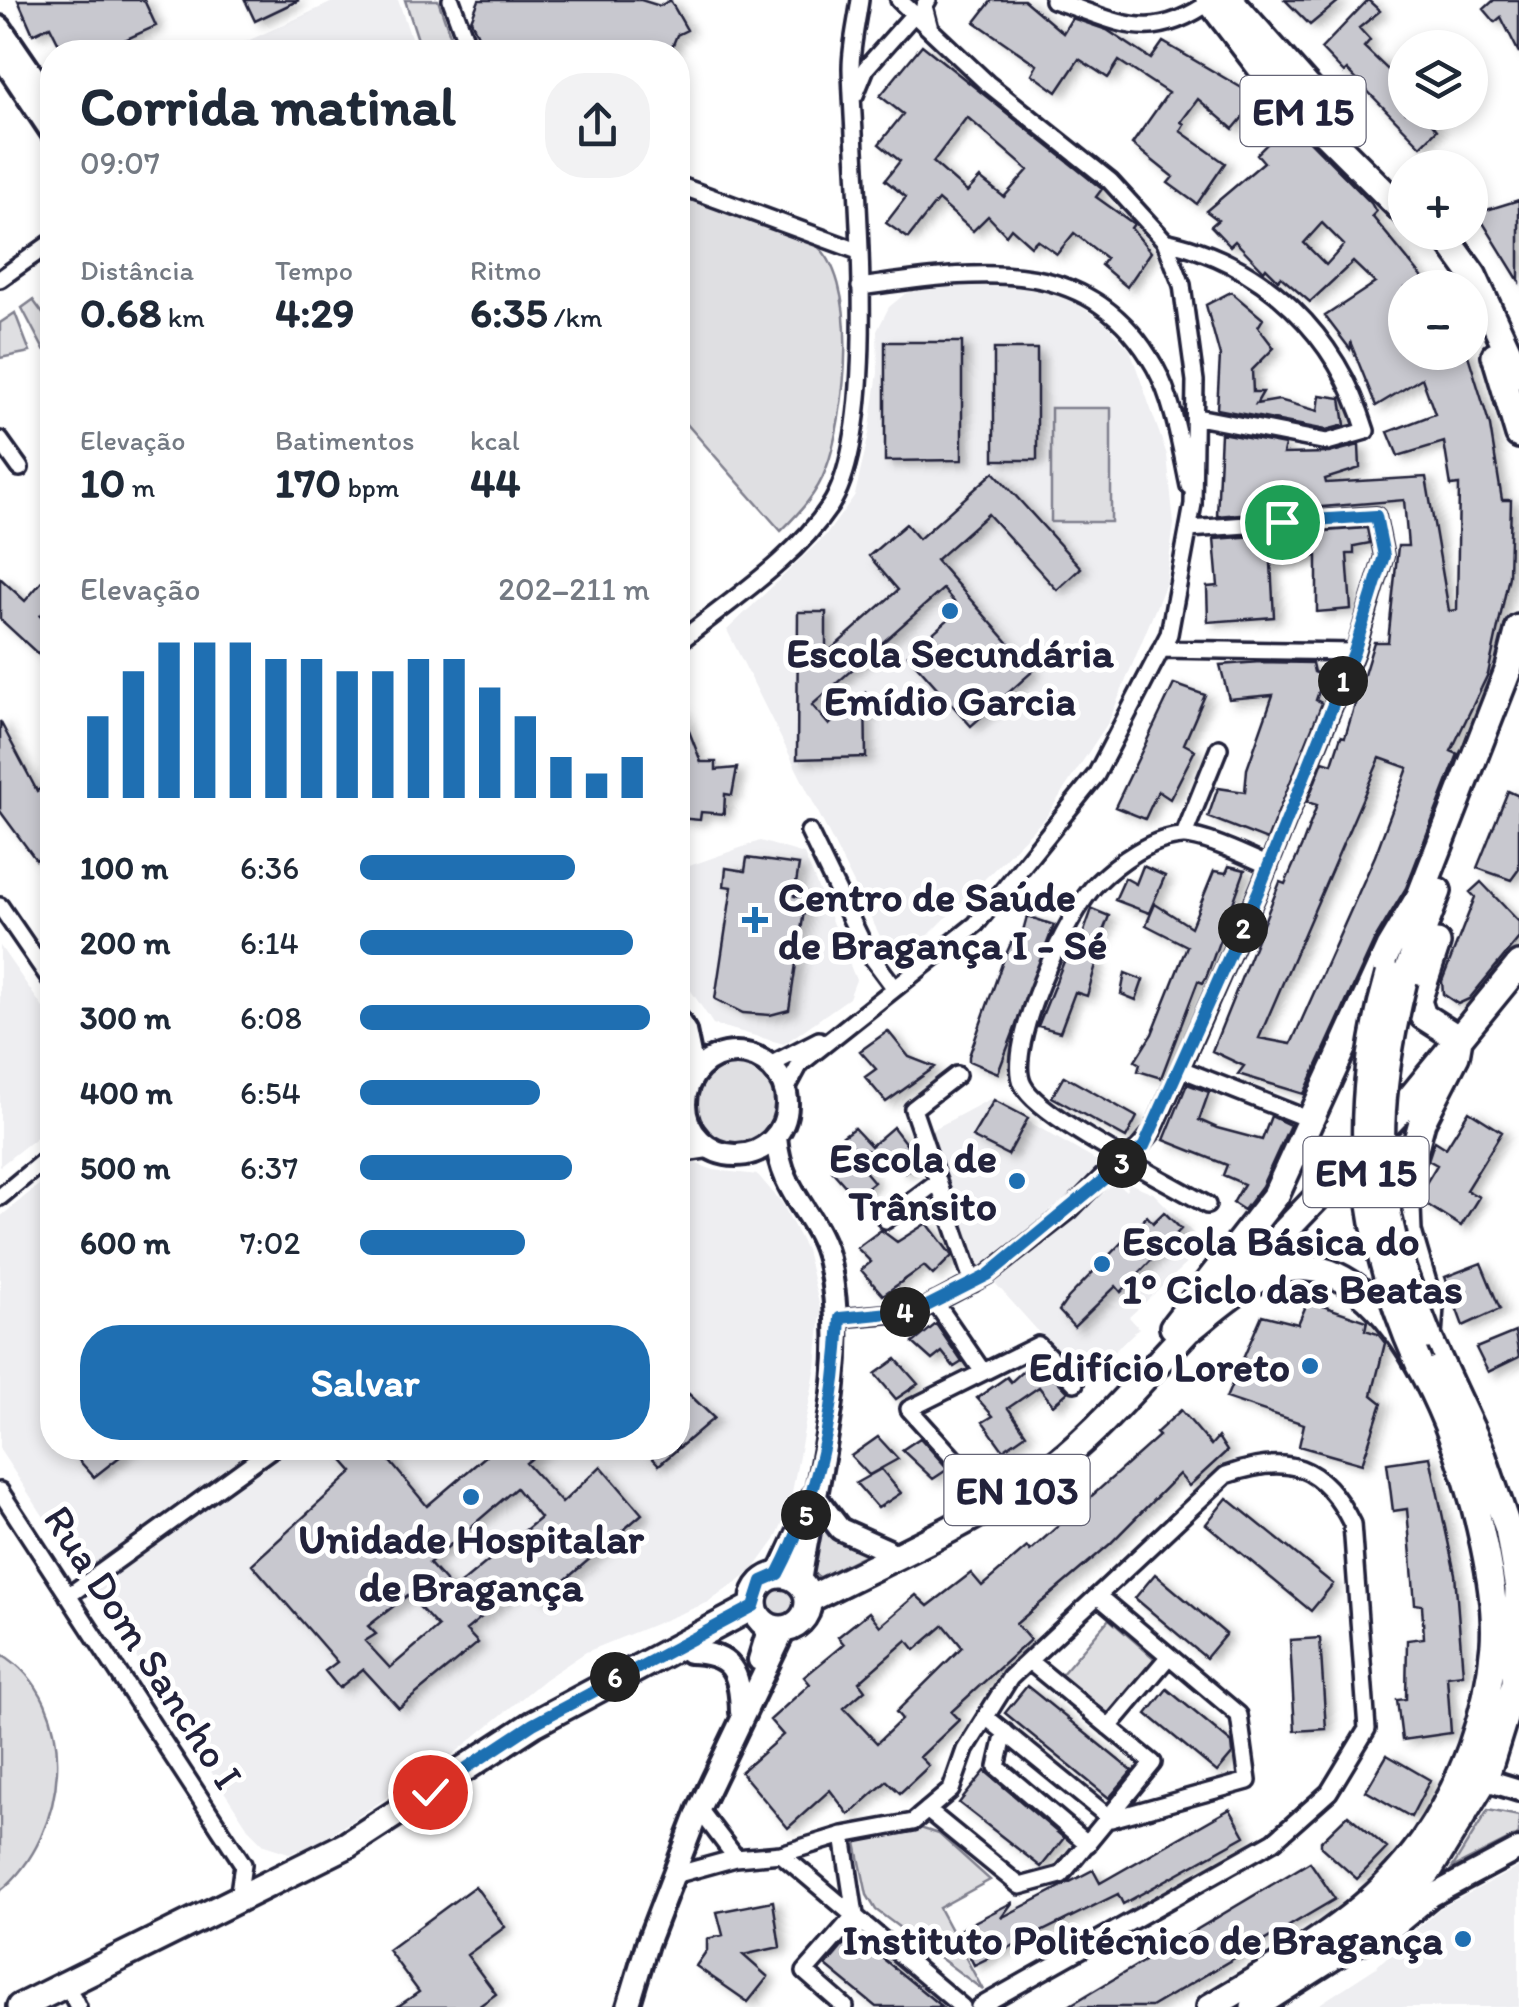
<!DOCTYPE html>
<html lang="pt">
<meta charset="utf-8">
<style>
body{margin:0;font-family:Itim,sans-serif;background:#f2f2f3;color:#1f2937;height:100vh;display:flex;flex-direction:column;font-size:38px;white-space:nowrap}
*{box-sizing:border-box;margin:0}
p{font-size:32px;color:#747a83}
.icon{flex:none;width:55px;height:55px;fill:none;stroke:currentColor;stroke-width:2;stroke-linecap:round;stroke-linejoin:round}
.map{position:relative;flex:1;overflow:hidden}
.details{position:absolute;left:40px;top:40px;width:650px;height:1420px;display:flex;flex-direction:column;background:#fff;border-radius:40px;box-shadow:0 5px 15px #0003}
.details>*{flex:none}
.buttons{position:absolute;left:1388px;top:30px;display:grid;gap:20px}
.buttons a{display:grid;place-items:center;width:100px;height:100px;border-radius:50%;background:#fff;box-shadow:0 5px 15px #0003;font-size:50px}
.pin{position:absolute;display:grid;place-items:center;width:85px;height:85px;color:#fff;margin:-42px;border:5px solid #fff;border-radius:50%;box-shadow:0 2px 10px #0007}
.km{position:absolute;width:50px;height:50px;margin:-25px;border-radius:50%;background:#222;color:#fff;font-size:28px;line-height:50px;text-align:center}
.round{display:grid;place-items:center;flex:none;width:105px;height:105px;border-radius:40px;background:#f2f2f3}
.summary{display:flex;align-items:center;justify-content:space-between;height:170px;padding:0 40px}
h1{font-size:55px;font-weight:800;line-height:75px}
.metrics{display:grid;grid-template-columns:repeat(3,1fr);gap:15px;height:170px;padding:10px 40px}
.metrics div{display:grid;align-content:center}
.metrics b{font-size:42px;font-weight:800}
.metrics small{font-size:28px;font-weight:400}
.metrics p{font-size:28px}
.chart{height:280px;padding:20px 40px}
.chart p{display:flex;justify-content:space-between}
.chart svg{width:100%;height:180px;margin-top:10px;stroke:#1f6fb2;stroke-width:6}
.cta{display:flex;gap:20px;margin-top:auto;padding:20px 40px}
.cta a{flex:1;height:115px;border-radius:40px;background:#1f6fb2;color:#fff;font-size:40px;font-weight:800;line-height:115px;text-align:center}
ul{padding:0 40px;list-style:none;font-size:32px}
li{display:grid;grid-template-columns:160px 120px 1fr;align-items:center;height:75px}
li i{height:25px;border-radius:12px;background:#1f6fb2}
.map>svg:first-child{display:block}
.built{fill:#eeeef1}
.green{fill:#dfdfe2;stroke:#80808e;stroke-width:2.5}
.building{fill:#c8c8cf;stroke:#22223b;stroke-width:2.5;fill-rule:evenodd;filter:url(#shadow)}
.lines{fill:none;stroke-linecap:round;stroke-linejoin:round}
.minor-casing{stroke:#22223b;stroke-width:22}
.tertiary-casing{stroke:#22223b;stroke-width:28}
.primary-casing{stroke:#22223b;stroke-width:32}
.minor{stroke:#fff;stroke-width:15}
.tertiary{stroke:#fff;stroke-width:20}
.primary{stroke:#fff;stroke-width:25}
.primary-bridge-casing{stroke:#22223b;stroke-width:32;stroke-linecap:butt}
.primary-bridge{stroke:#fff;stroke-width:25}
.route-casing{stroke:#fff;stroke-width:20}
.route{stroke:#1f6fb2;stroke-width:12}
.poi-dot{fill:#1f6fb2;stroke:#fff;stroke-width:4}
.labels{text-anchor:middle;stroke-width:10;stroke-linejoin:round;paint-order:stroke}
.shield{fill:#fff;stroke:#646476;stroke-width:2.5}
.shield-label{font-size:40px;font-weight:bold;fill:#22223b}
.poi-label{font-size:42px;font-weight:bold;fill:#22223b;stroke:#fff;text-anchor:end}
.street-label{font-size:42px;fill:#22223b;stroke:#fff}
</style>
<div class="map">
<svg width="1519" height="2007" viewBox="0 0 1519 2007">
<defs>
<filter id="shadow"><feDropShadow dx="7" dy="4" stdDeviation="5" flood-color="#0004"/></filter>
</defs>
<rect width="100%" height="100%" fill="#fff"/>
<filter id="ink" filterUnits="userSpaceOnUse"><feTurbulence type="fractalNoise" baseFrequency=".01" numOctaves="2"/><feDisplacementMap in="SourceGraphic" scale="20" xChannelSelector="R" yChannelSelector="G"/><feConvolveMatrix kernelMatrix="1 2 1 2 8 2 1 2 1" color-interpolation-filters="sRGB"/></filter>
<g filter="url(#ink)">
<path class="built" d="M337 0H398L416 52H223Z
M1022 284 1073 301 1105 323 1130 350 1167 455 1174 524 1166 583 1109 721 1046 817 921 943 887 950 727 630 827 534 855 495 869 434 878 373 877 331 889 307 906 293 948 285Z
M760 841 804 854 856 980 849 998 784 1044 713 1024 678 971V870Z
M0 946 52 1021V1125L0 1166Z
M990 1099 1100 1163 1069 1200 979 1269 932 1130Z
M688 1161 714 1170 758 1175 782 1203 806 1250 821 1312 816 1367 789 1508 775 1540 754 1569 709 1602 586 1652 545 1679 455 1753 313 1846 289 1853 264 1845 250 1831 0 1450V1217L52 1174V1448H678V1168Z
M1113 1180 1126 1191 1129 1183 1153 1193 1206 1246 1129 1317 1139 1328 1083 1381 995 1283Z
M1519 1867V2007H1315L1375 1968 1439 1909Z"/>
<path class="green" d="M405 0H438L456 52H422Z
M678 194 812 242C863 274 845 419 826 469 817 494 799 513 781 531L678 414Z
M33 300 52 326V344L44 350 22 308Z
M15 313 30 352 0 358V323Z
M1051 408H1111V522H1051Z
M696 1104a40 40 0 1 1 80 0a40 40 0 1 1-80 0Z
M821 1521 866 1554 820 1577 810 1572Z
M762 1602a18 18 0 1 1 36 0a18 18 0 1 1-36 0Z
M1109 1619 1155 1659 1108 1714 1061 1675Z
M0 1653C84 1702 68 1837 0 1891Z
M1488 1810 1519 1816V1834L1452 1868Z
M917 1827 939 1834 990 1880 939 1908 983 1990 876 1910 867 1895 855 1838Z"/>
<path class="building" d="M18 0H144L156 26 98 52H63L50 26 33 34Z
M245 0H299L255 21Z
M479 0H641L660 6 670 0 687 30 677 35 670 52H503L482 45 471 20Z
M992 0H1024L1063 33 1072 18 1107 30 1151 59 1163 42 1259 98 1233 129 1198 99 1181 122 1184 124 1180 131 1225 163 1197 204 1168 183 1173 177 1132 144 1168 93 1119 61 1108 78 1079 59 1057 92 1032 74 1037 65 975 22Z
M1285 0H1340L1310 25Z
M1368 0 1380 11 1359 28 1370 40 1364 47 1405 86V112H1423L1437 130 1421 146 1347 70 1344 73 1321 49Z
M1494 0H1519V53L1501 17 1495 22 1484 9Z
M922 45 1102 189 1096 197 1134 224 1131 228 1151 252 1127 287 1101 265 1106 258 1074 233 1057 254 1037 240 1031 246 1011 228 1006 235 988 216 973 231 938 200 908 238 886 223 906 197 885 180 900 161 879 144 903 114 880 96ZM967 117 1028 170 1004 197 980 178 967 192 933 162Z
M1287 124 1294 131 1297 128 1371 203 1376 212 1372 216 1431 288H1405V352H1467L1490 426 1502 500H1511L1509 576 1488 674 1451 751 1458 754 1406 888 1374 941 1304 1094 1238 1074 1244 1066 1212 1051 1280 882 1285 884 1303 843 1317 805 1307 802 1323 761 1332 764 1341 736 1345 737 1374 642H1388L1398 546H1408L1404 500 1217 516 1221 433 1285 445 1283 454 1329 453 1359 445 1360 468 1325 479 1326 483 1426 477 1449 611 1457 610 1459 485 1451 486 1444 442 1398 456 1388 432 1435 414 1422 378 1376 406 1351 344 1350 349 1325 316 1375 283 1353 262 1310 302 1281 277 1278 280 1266 268 1264 271 1235 241 1230 246 1211 226 1218 220 1206 211 1264 162 1257 154ZM1322 223 1344 245 1326 265 1304 243ZM1380 758 1408 768 1375 856 1291 1044 1259 1038Z
M1519 200V281L1477 213Z
M1231 292 1263 319 1258 327 1274 348 1252 370 1253 392H1263L1256 404 1279 400 1318 411 1320 395 1341 398 1345 425 1326 430 1217 409 1220 356 1206 305Z
M885 342H962V460L885 461Z
M994 349H1037V460H994Z
M994 472 1081 568 1057 590 988 514 936 560 1033 671 971 726 908 655 960 609 943 589 812 705 829 725 865 693 866 757 797 759 798 612H826V654L898 590 869 556 906 524 919 539Z
M1367 528 1370 543 1354 546V554H1347L1351 609 1317 612V556L1271 563 1274 617 1208 622 1207 587 1218 586 1214 539Z
M0 578 25 601 45 578 52 585V603L40 616 52 627V667L0 619Z
M1260 662 1312 663 1314 672 1324 676 1316 700 1322 703 1267 840 1208 817 1218 788 1245 792 1247 769 1273 695 1229 699 1220 665Z
M1174 684 1205 695 1184 744 1195 750 1170 799 1158 791 1145 819 1115 807Z
M680 708 701 762H716V770L737 768 732 795 725 794 724 814 701 812 700 820 678 818Z
M0 721 37 791 52 781V848L36 860 0 811Z
M1508 791 1519 796V869L1511 880 1477 868Z
M747 858 799 865 794 896 806 898 789 1010 770 1015 743 1013 715 999 732 887 724 886 726 868 745 871Z
M1143 866 1165 876 1149 913 1115 900 1125 878 1136 884Z
M1229 866 1245 870 1206 978 1203 983 1198 981 1161 1078 1138 1071 1140 1064 1135 1061 1152 1034 1187 946 1146 925 1155 904 1191 927 1214 871 1226 873Z
M1481 882 1519 922V938L1469 999 1458 1004 1443 994 1442 981 1475 897 1470 892Z
M1092 909 1109 916 1099 941 1082 937Z
M1027 916 1054 925 998 1073 969 1061V1056L1003 961 1013 939 1020 942Z
M1069 949 1097 961 1087 996 1075 992 1060 1032 1038 1026Z
M1125 973 1143 980 1136 1000 1121 994Z
M888 1031 909 1057 935 1067 886 1102 865 1077 876 1069 860 1051Z
M1064 1076 1137 1117 1126 1138 1052 1097Z
M1187 1084 1209 1092 1199 1120 1217 1128 1262 1140 1271 1116 1290 1125 1262 1186 1244 1210 1233 1203 1244 1184 1223 1175 1227 1165 1164 1140Z
M994 1100 1028 1118 1008 1155 972 1137Z
M1469 1111 1502 1132 1466 1190 1479 1197 1461 1226 1423 1202V1188L1437 1165 1428 1160 1433 1145 1435 1141 1446 1148Z
M893 1127 919 1161 905 1173 892 1157 835 1142 854 1128 871 1146Z
M853 1157 874 1182 855 1197 832 1171Z
M1164 1212 1181 1229 1121 1292 1116 1286 1074 1327 1059 1311 1068 1298 1147 1216 1153 1223Z
M927 1223 952 1256 933 1275 924 1266 883 1295 861 1270 871 1262 857 1248 881 1230 897 1242Z
M1481 1263 1500 1309 1463 1326 1445 1277Z
M1308 1301 1367 1321 1365 1330 1378 1334 1385 1343 1372 1395 1382 1403 1362 1464 1299 1446 1304 1424 1226 1398 1262 1315 1298 1324Z
M936 1324 962 1362 954 1367 942 1352 932 1360 913 1343Z
M1515 1332 1519 1357 1488 1372 1476 1348Z
M896 1359 918 1384 896 1399 875 1374Z
M1036 1359 1068 1392 1053 1405 1039 1387 1008 1408 1026 1434 1003 1450 983 1422 993 1416 977 1398 1007 1377 1011 1382Z
M689 1394 714 1418 659 1465 643 1448H678V1404Z
M1181 1410 1211 1445 1218 1437 1227 1451 1189 1486 1179 1474 1110 1544 1016 1624 1030 1640 951 1712 959 1720 920 1757 929 1766 900 1793 887 1781 849 1815 830 1790 788 1828 741 1772 783 1735 770 1720 810 1684 804 1677 844 1644 838 1637 869 1612 880 1626 916 1595 928 1606 971 1573 982 1586 1027 1547 1030 1551 1159 1436 1156 1433ZM944 1625 962 1647 896 1712 902 1719 877 1743 844 1708 865 1690 859 1682 907 1640 915 1650Z
M878 1437 898 1459 869 1475 851 1456Z
M920 1438 948 1469 933 1479 902 1450Z
M68 1448H131L94 1477Z
M348 1448H400L387 1458 427 1506 487 1455 481 1448H545L526 1463 562 1503 601 1466 642 1514 543 1599 526 1580 466 1630 478 1643 399 1708 363 1669 339 1688 325 1671 337 1662 252 1564 353 1472 339 1456ZM516 1488 540 1518 453 1590 429 1563ZM408 1595 438 1627 390 1668 365 1641 376 1634 368 1626Z
M1430 1457 1455 1574 1463 1674 1447 1676 1451 1733 1402 1740 1397 1700 1406 1699 1407 1640 1424 1638 1422 1605 1415 1604 1407 1509 1393 1511 1387 1463Z
M881 1469 901 1493 878 1508 856 1483Z
M1227 1498 1333 1584 1311 1611 1206 1524Z
M1155 1574 1226 1634 1206 1658 1135 1598Z
M1320 1638 1326 1729 1295 1731 1290 1640Z
M1027 1686 1132 1771 1109 1798 1005 1713Z
M1167 1689 1232 1743 1233 1753 1217 1772 1147 1714Z
M1387 1755 1430 1780 1411 1817 1366 1791Z
M985 1771 1064 1838 1041 1867 959 1803Z
M1230 1809 1245 1836 1123 1904 1118 1894 974 1965 957 1931 1013 1902 1001 1918 1093 1870 1100 1883Z
M1348 1815 1387 1848 1357 1879 1321 1847V1841Z
M1310 1862 1335 1899 1151 2007H1067Z
M475 1886 505 1927 467 1955 496 1994 478 2007H397L419 1992 388 1950Z
M773 1901 780 1947 743 1955 768 1977 748 2002 696 1966 707 1950V1939L723 1935 717 1912Z
M853 1934 942 2007H876L826 1966Z"/>
<g class="lines">
<defs>
<path id="minor" d="M451 0 470 52
M928 0 924 6 930 29
M1053 0C1122 22 1148 46 1213 0
M855 95 866 68 914 14
M678 185 858 251
M1165 241C1265 263 1337 335 1366 431L1327 442 1197 417
M0 279 52 242
M860 287C973 272 1089 249 1155 367 1174 401 1181 448 1189 486
M0 440 20 468
M678 643C729 601 793 561 830 506 883 425 853 170 851 68 851 46 857 22 860 0
M1161 649 1355 652
M809 832 865 948 894 987
M1184 835 1219 748
M0 906 52 982
M770 1065 819 1040
M1181 1069 1313 1121
M957 1075 913 1109 973 1283
M786 1090 800 1064 976 924 1096 775 1169 634 1193 504 1195 381 1182 285 1165 241 1110 181 987 83 899 0
M678 1138 687 1121
M678 1154 711 1149
M0 1197 52 1154
M1207 1205C1171 1183 1038 1117 1023 1085 1004 1048 1068 911 1097 883 1117 863 1153 837 1183 836 1203 835 1249 857 1269 866
M886 1220 938 1181
M935 1302 983 1372
M839 1318 919 1311 987 1275 1070 1210 1107 1172 1129 1159 1153 1131 1258 892 1355 652 1384 556 1376 516 1189 529
M956 1461 909 1409 1038 1345 1075 1383
M0 1491 243 1864 238 1899
M68 1596 273 1448
M986 1717 1111 1819 1248 1781 1239 1715 1098 1596
M1109 1727 1169 1656
M1005 1732 997 1767 1088 1844
M699 1809 736 1858
M927 1810 1020 1886 1061 1875 1153 1763 1029 1661
M843 1835 855 1915 805 1972 845 2007
M781 1854 962 2007
M671 1876 736 1858 781 1854 843 1835 913 1822 951 1790 965 1750 1010 1678 1226 1475C1287 1453 1323 1464 1352 1524L1367 1729 1329 1792 1274 1841 979 2007
M73 1997 78 2007"/>
<path id="tertiary" d="M0 27 52 103
M0 55 52 133
M678 1020 685 1031 694 1074
M685 1104a51 51 0 1 1 102 0a51 51 0 1 1-102 0Z
M776 1137C781 1198 819 1214 829 1263 852 1368 816 1478 800 1582
M814 1495 840 1529 887 1550
M779 1574 802 1525
M689 1652C733 1653 740 1672 741 1712
M759 1660 769 1627
M1473 1776 1519 1790
M1353 1946 1388 1932 1431 1896 1519 1849
M628 2007 647 1944 699 1809 785 1629"/>
<path id="primary" d="M1209 0 1264 72 1405 213
M1230 0 1343 127
M1442 232 1473 275 1519 375
M1495 355 1519 435
M1415 909 1509 668 1519 628
M1437 943 1418 1001 1423 1016 1459 1039
M1404 980 1438 891
M1236 1282 1399 1112 1519 965
M1173 1327 1276 1195 1389 948 1420 896
M1190 1329C1223 1303 1262 1264 1308 1268 1423 1278 1501 1547 1494 1644 1488 1715 1463 1783 1423 1841 1368 1919 1289 1959 1210 2007
M754 1602a27 27 0 1 1 54 0a27 27 0 1 1-54 0Z
M808 1600C884 1561 966 1526 1037 1478 1099 1435 1148 1370 1201 1317
M20 2007 347 1845 533 1724 754 1606
M1254 2007 1347 1948 1428 1872 1485 1779 1515 1683 1518 1589 1508 1529 1480 1448 1428 1336 1430 1307 1408 1232 1406 1181 1422 1122 1456 1056 1459 1039"/>
</defs>
<use href="#minor" class="minor-casing"/>
<use href="#tertiary" class="tertiary-casing"/>
<use href="#primary" class="primary-casing"/>
<use href="#minor" class="minor"/>
<use href="#tertiary" class="tertiary"/>
<use href="#primary" class="primary"/>
<defs>
<path id="primary-bridge" d="M1389 975C1349 1112 1361 1234 1419 1364
M1404 980C1383 1065 1371 1154 1394 1241 1402 1273 1416 1304 1428 1336"/>
</defs>
<use href="#primary-bridge" class="primary-bridge-casing"/>
<use href="#primary-bridge" class="primary-bridge"/>
</g>
</g>
<g class="lines" filter="url(#ink)">
<defs>
<path id="route" d="M430 1792 533 1724 754 1606 762 1581 778 1574C819 1496 836 1406 840 1318L919 1310 988 1275 1144 1146 1258 892 1354 652 1384 556 1376 516 1282 522"/>
</defs>
<use href="#route" class="route-casing"/>
<use href="#route" class="route"/>
</g>
<g class="poi-dot">
<circle cx="950" cy="611" r="10"/>
<path d="M750 905h10v10h10v10h-10v10h-10v-10h-10v-10h10z"/>
<circle cx="1017" cy="1181" r="10"/>
<circle cx="1102" cy="1264" r="10"/>
<circle cx="1310" cy="1366" r="10"/>
<circle cx="471" cy="1497" r="10"/>
<circle cx="1463" cy="1939" r="10"/>
</g>
<g class="labels">
<g class="shield">
<rect x="1240.5" y="76" width="125" height="70" rx="8"/>
<rect x="1303.5" y="1137" width="125" height="70" rx="8"/>
<rect x="944.5" y="1455" width="145" height="70" rx="8"/>
</g>
<g class="shield-label">
<text x="1303" y="125">EM 15</text>
<text x="1366" y="1186">EM 15</text>
<text x="1017" y="1504">EN 103</text>
</g>
<g class="poi-label">
<text x="950" y="667" text-anchor="middle">Escola Secundária<tspan x="950" dy="48">Emídio Garcia</tspan></text>
<text x="778" y="911" text-anchor="start">Centro de Saúde<tspan x="778" dy="48">de Bragança I - Sé</tspan></text>
<text x="997" y="1172">Escola de<tspan x="997" dy="48">Trânsito</tspan></text>
<text x="1122" y="1255" text-anchor="start">Escola Básica do<tspan x="1122" dy="48">1º Ciclo das Beatas</tspan></text>
<text x="1290" y="1381">Edifício Loreto</text>
<text x="471" y="1553" text-anchor="middle">Unidade Hospitalar<tspan x="471" dy="48">de Bragança</tspan></text>
<text x="1443" y="1954">Instituto Politécnico de Bragança</text>
</g>
<g class="street-label">
<text transform="translate(144 1647) rotate(57)" y="15">Rua Dom Sancho I</text>
</g>
</g>
</svg>
<div class="buttons">
<a><svg class="icon" aria-label="layers" viewBox="0 0 24 24"><path d="M12 4l9 5-9 5-9-5zM3 14l9 5 9-5"/></svg></a>
<a>+</a>
<a>−</a>
</div>
<div class="pin" style="left:1282px;top:522px;background:#1e9e55"><svg class="icon" aria-label="arrive" viewBox="0 0 24 24"><path d="M6 21V4h12l-3 4 3 4H6"/></svg></div>
<div class="pin" style="left:430px;top:1792px;background:#d93025"><svg class="icon" aria-label="check" viewBox="0 0 24 24"><path d="M5 12l5 5 9-10"/></svg></div>
<b class="km" style="left:1343px;top:681px">1</b>
<b class="km" style="left:1243px;top:928px">2</b>
<b class="km" style="left:1122px;top:1163px">3</b>
<b class="km" style="left:905px;top:1312px">4</b>
<b class="km" style="left:806px;top:1515px">5</b>
<b class="km" style="left:615px;top:1677px">6</b>
<section class="details">
<div class="summary"><div><h1>Corrida matinal</h1><p>09:07</p></div><a class="round"><svg class="icon" aria-label="share" viewBox="0 0 24 24"><path d="M12 15V3M7 8l5-5 5 5M5 13v7h14v-7"/></svg></a></div>
<div class="metrics">
<div><p>Distância</p><b>0.68<small> km</small></b></div>
<div><p>Tempo</p><b>4:29</b></div>
<div><p>Ritmo</p><b>6:35<small> /km</small></b></div>
</div>
<div class="metrics">
<div><p>Elevação</p><b>10<small> m</small></b></div>
<div><p>Batimentos</p><b>170<small> bpm</small></b></div>
<div><p>kcal</p><b>44</b></div>
</div>
<div class="chart"><p><span>Elevação</span>202–211 m</p>
<svg viewBox="0 0 160 44" preserveAspectRatio="none"><path d="M5 44V24M15 44V13M25 44V6M35 44V6M45 44V6M55 44V10M65 44V10M75 44V13M85 44V13M95 44V10M105 44V10M115 44V17M125 44V24M135 44V34M145 44V38M155 44V34"/></svg>
</div>
<ul>
<li><b>100 m</b>6:36<i style="width:74%"></i></li>
<li><b>200 m</b>6:14<i style="width:94%"></i></li>
<li><b>300 m</b>6:08<i style="width:100%"></i></li>
<li><b>400 m</b>6:54<i style="width:62%"></i></li>
<li><b>500 m</b>6:37<i style="width:73%"></i></li>
<li><b>600 m</b>7:02<i style="width:57%"></i></li>
</ul>
<div class="cta"><a>Salvar</a></div>
</section>
</div>
